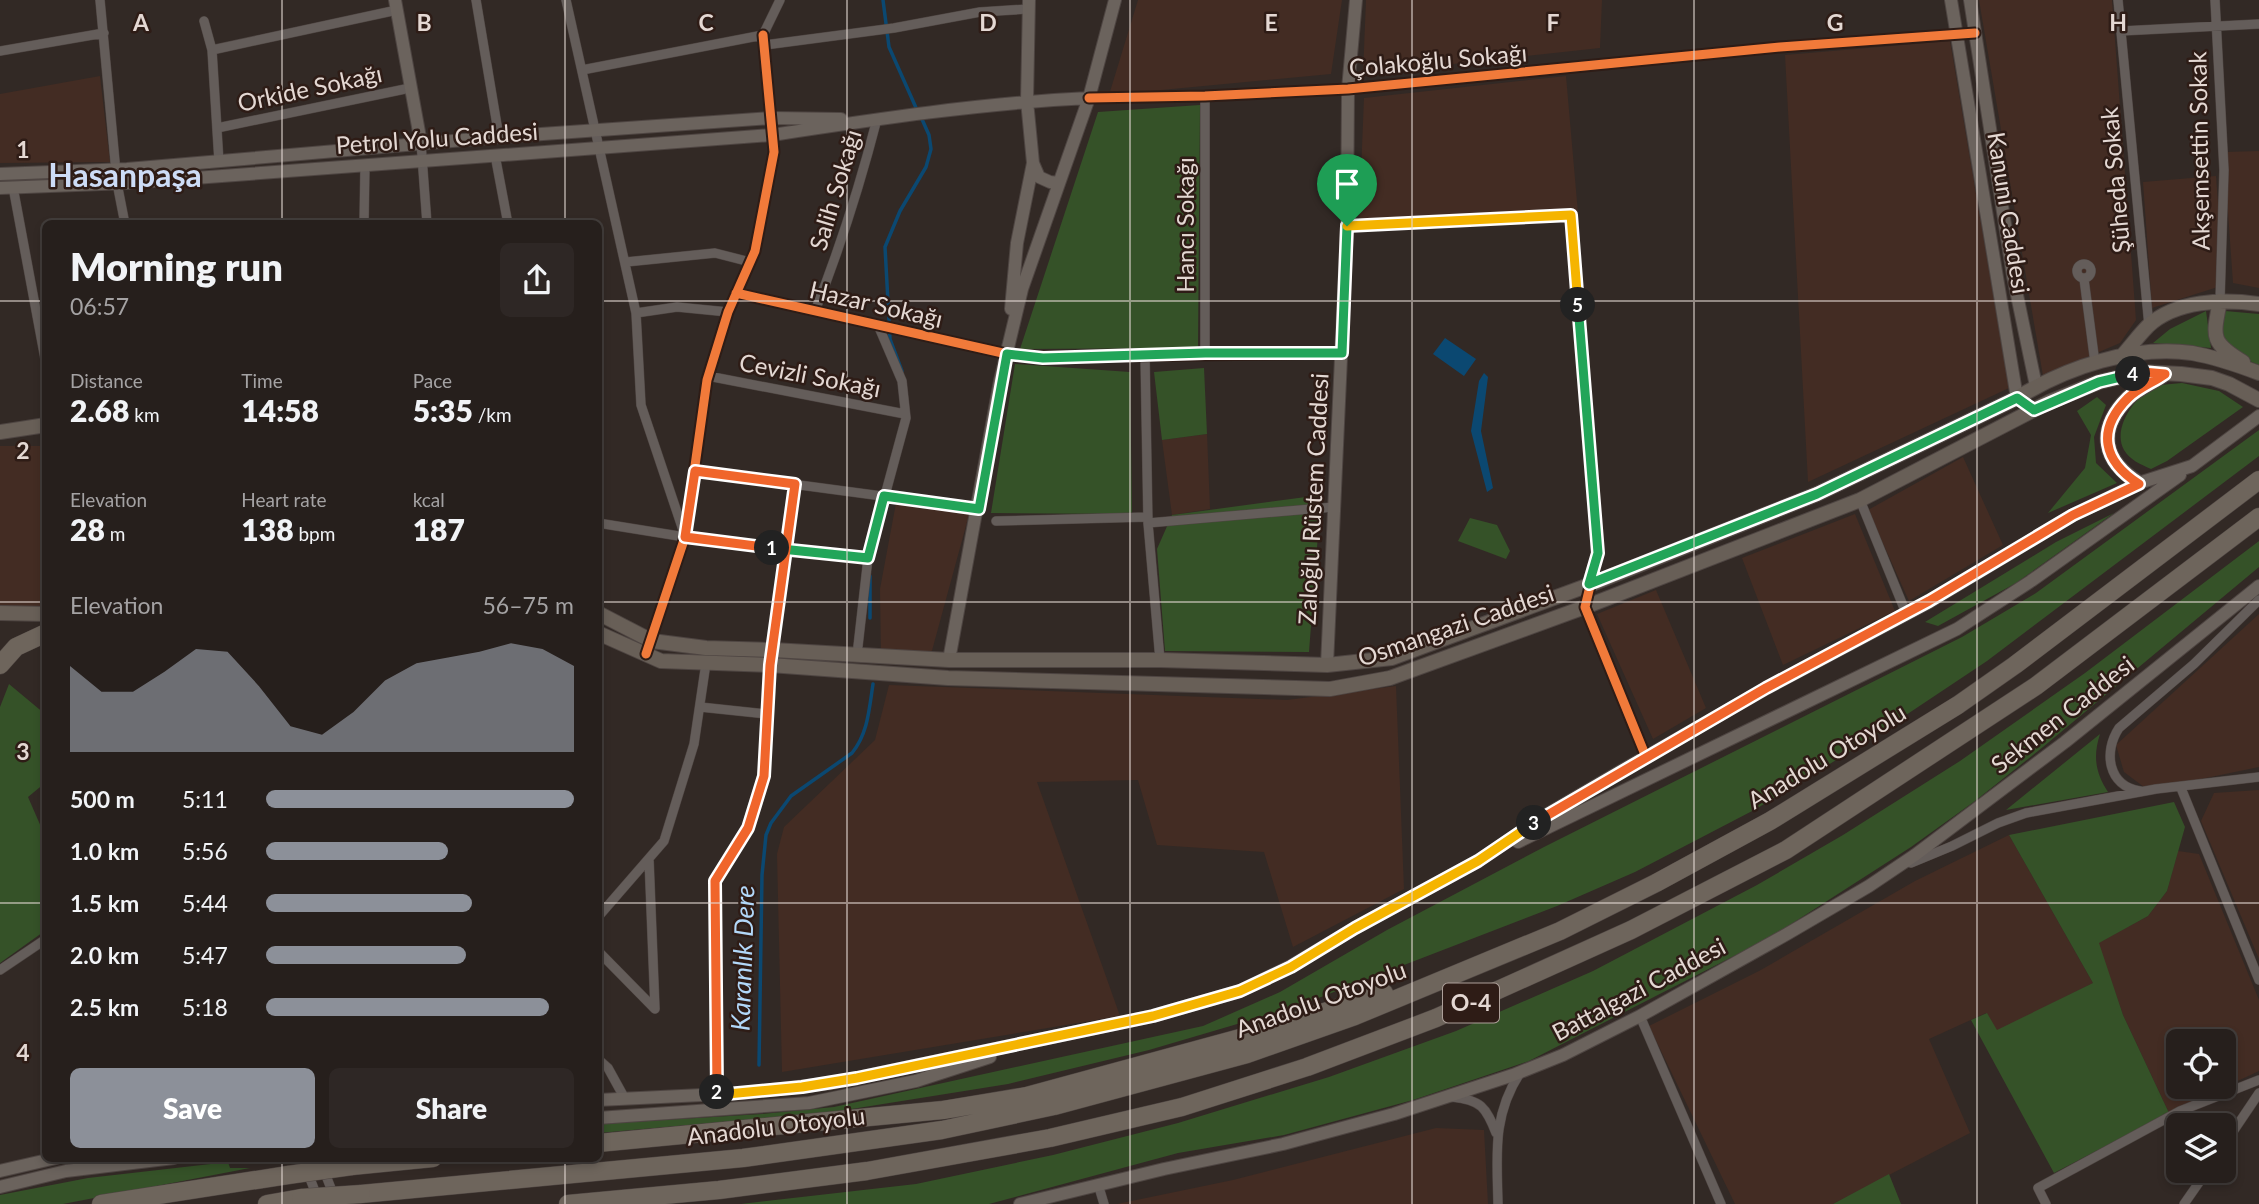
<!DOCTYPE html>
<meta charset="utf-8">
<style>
body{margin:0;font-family:Lato,sans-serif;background:#2e2725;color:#f1f3f6;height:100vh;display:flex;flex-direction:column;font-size:26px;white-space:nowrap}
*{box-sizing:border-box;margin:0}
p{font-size:23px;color:#a4a2a3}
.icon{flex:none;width:38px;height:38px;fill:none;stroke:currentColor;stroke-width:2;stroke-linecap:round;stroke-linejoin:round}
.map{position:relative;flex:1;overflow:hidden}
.side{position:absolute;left:42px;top:220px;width:560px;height:942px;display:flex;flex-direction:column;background:#261f1c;border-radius:10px;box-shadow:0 4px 10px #0003,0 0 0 2px #423d3b}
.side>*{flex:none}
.tools{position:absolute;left:2166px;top:1029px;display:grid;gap:14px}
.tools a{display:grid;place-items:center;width:70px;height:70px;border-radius:10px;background:#261f1c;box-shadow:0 4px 10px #0003,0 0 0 2px #423d3b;font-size:35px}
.pin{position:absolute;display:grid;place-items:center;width:60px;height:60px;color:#fff;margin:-72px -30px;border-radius:50% 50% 50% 0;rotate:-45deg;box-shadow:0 0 7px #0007}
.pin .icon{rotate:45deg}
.km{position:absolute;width:35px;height:35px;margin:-18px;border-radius:50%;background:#222;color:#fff;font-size:19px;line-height:35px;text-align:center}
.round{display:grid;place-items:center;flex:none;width:74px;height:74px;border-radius:10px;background:#2e2725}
.summary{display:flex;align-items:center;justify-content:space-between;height:119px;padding:0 28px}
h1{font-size:38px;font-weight:800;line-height:52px}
.stats{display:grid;grid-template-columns:repeat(3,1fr);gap:10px;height:119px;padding:7px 28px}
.stats div{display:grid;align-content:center}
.stats b{font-size:30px;font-weight:800}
.stats small{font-size:19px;font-weight:400}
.stats p{font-size:19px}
.chart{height:196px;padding:14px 28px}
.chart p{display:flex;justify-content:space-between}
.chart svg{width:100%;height:126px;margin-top:7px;fill:#8c9099;opacity:.7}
.primary-button{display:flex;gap:14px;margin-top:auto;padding:14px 28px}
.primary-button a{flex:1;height:80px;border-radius:10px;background:#8c9099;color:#fff;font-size:28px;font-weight:800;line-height:80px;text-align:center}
.primary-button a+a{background:#2e2725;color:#f1f3f6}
ul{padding:0 28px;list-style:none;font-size:23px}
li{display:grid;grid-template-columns:112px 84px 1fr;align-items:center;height:52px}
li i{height:18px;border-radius:9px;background:#8c9099}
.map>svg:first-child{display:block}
.built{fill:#432c23;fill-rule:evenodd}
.green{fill:#355228}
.water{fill:#0b4871}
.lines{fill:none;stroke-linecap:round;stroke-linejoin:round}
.stream{stroke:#0b4871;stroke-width:3.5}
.street-casing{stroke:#4e4542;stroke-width:10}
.secondary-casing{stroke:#4e4542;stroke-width:14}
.primary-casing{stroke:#4e4542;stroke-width:16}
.highway-casing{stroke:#4e4542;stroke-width:19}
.street{stroke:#645d5a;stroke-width:9}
.secondary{stroke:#6b635d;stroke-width:12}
.primary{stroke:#685f57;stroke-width:14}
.highway{stroke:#6e655c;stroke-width:18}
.highway-bridge-casing{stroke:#4e4542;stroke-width:19;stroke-linecap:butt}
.highway-bridge{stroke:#6e655c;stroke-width:18}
.cycleway-casing{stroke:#2e1c16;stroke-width:13}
.cycleway{stroke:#f17a3a;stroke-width:9}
.split-1-casing{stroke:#fff;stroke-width:14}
.split-2-casing{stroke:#fff;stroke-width:14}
.split-3-casing{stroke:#fff;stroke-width:14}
.split-4-casing{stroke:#fff;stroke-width:14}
.split-5-casing{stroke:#fff;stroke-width:14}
.split-6-casing{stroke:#fff;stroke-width:14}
.split-1{stroke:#22a559;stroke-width:9}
.split-2{stroke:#f0652b;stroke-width:9}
.split-3{stroke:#f5b400;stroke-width:9}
.split-4{stroke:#f0652b;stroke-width:9}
.split-5{stroke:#22a559;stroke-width:9}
.split-6{stroke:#f5b400;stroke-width:9}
.grid{fill:none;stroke:#e4d8d3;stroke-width:2;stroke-opacity:0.55}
.labels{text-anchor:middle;stroke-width:5;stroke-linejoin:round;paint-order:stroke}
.shield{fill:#2e1c16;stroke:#ada09a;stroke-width:2}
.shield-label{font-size:23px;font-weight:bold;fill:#e4d8d3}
.street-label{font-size:24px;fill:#e4d8d3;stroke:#2e1c16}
.water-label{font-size:26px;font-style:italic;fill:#b2d8f9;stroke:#2e1c16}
.district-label{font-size:32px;font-weight:bold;fill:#cddcf6;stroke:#2e1c16}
.grid-label{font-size:23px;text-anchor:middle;font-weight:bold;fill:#e4d8d3;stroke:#2e1c16;stroke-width:5;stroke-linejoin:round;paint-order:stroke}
</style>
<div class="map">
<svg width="2259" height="1204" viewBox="0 0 2259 1204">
<rect width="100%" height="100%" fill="#322925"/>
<path class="built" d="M1138 0H1342L1331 74 1109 95Z
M1366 0H1602L1600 48 1363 74Z
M1979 0H2112L2136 320 2120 343 2043 376Z
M1950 41 2009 388 1808 482 1785 55Z
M100 76 110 162 0 163V94Z
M1566 76 1578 213 1359 223 1364 98Z
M2259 151V288L2233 283 2225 170 2226 152Z
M2216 176 2224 285 2152 308 2143 182Z
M1207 434 1210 509 1172 515 1162 440Z
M0 446H45V611L0 610Z
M1963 457 2003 545 1909 601 1868 510Z
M896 503 970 511 930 658 881 654 880 589Z
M1855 514 1895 611 1783 665 1742 558Z
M1656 590 1706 708 1653 739 1597 614Z
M2259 614V767L2148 790 2124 772 2116 745Z
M889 685 1287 700 1396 686 1404 889 1293 947 1264 852 1157 845 1138 780 1037 782 1120 1016 782 1072 777 854 784 827 875 740Z
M2259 790V959L2201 821 2214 793Z
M2009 835 2093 983 1997 1031 1986 1013 1929 1039 1970 1133 1833 1204H1735L1649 1026 1759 971 1915 881Z
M2178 851 2199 854 2259 1000V1071L2169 1113 2123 1015 2098 943 2148 916 2167 891ZM2179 1041H2224V1087H2179Z
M1436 1128 1484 1130 1488 1204H1117L1233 1180Z"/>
<path class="green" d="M1200 105 1198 348 1020 349 1098 112Z
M2206 311 2211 348 2153 343 2170 329Z
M2225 311 2259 314V365L2230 353 2220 335Z
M1015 364 1130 372 1132 514 991 513Z
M1204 368 1207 434 1162 440 1154 372Z
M2182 383 2219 391 2243 407 2167 461 2151 469C2140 464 2130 460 2124 450 2111 427 2138 391 2160 385 2167 384 2175 384 2182 383Z
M2097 397 2106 405 2094 437 2096 463 2117 483 2048 513 2085 468 2091 435 2077 411Z
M2259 430V456L1987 661 1864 743 1756 809 1635 872 1557 906 1295 1007 1149 1050 1008 1084 833 1112 599 1133V1124L762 1114 834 1107 1203 1026 1280 992 1387 930 1544 847 1962 637 2036 593Z
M1321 495 1309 652 1165 651 1157 549 1172 515Z
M2114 513 2016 583 1938 626 1925 622 2056 542Z
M1470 518 1497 525 1510 551 1506 559 1458 541Z
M2259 541V567L2043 747 1975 801 1911 847 1771 937 1529 1061 1413 1100 1284 1135 1178 1153 989 1204H741L916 1184 1053 1155 1178 1123 1329 1077 1456 1031 1593 971 1757 885 1843 835 1960 761 2085 673Z
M9 684 45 714V783L28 797 45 836 46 930 0 963V707Z
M2100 734C2093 756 2095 772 2108 792L2006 810Z
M2174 802 2185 827 2167 891 2148 916 2099 943 2123 1015 2169 1113 2054 1173 1971 1020 1987 1013 1997 1030 2093 983 2009 835Z
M228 1162 230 1168H250L63 1204H0V1195L88 1178Z
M1889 1174 1901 1204H1833Z"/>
<path class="water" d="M1445 338 1476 359 1464 376 1433 354Z
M1484 373 1488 377 1481 431 1493 488 1487 492 1471 431 1479 381Z"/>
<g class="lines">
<path class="stream" d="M883 0 889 47 917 110
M902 371 890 339 885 247 900 211 926 167 931 149 929 135 921 117
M870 576V618
M759 1065 762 875 766 835 771 823 791 796 852 753C868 733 869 710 873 684"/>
<defs>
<path id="street" d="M100 0 117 183 125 224
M476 0 499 137
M566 0 636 313 641 405 685 536
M2118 0 2149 326
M2215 0 2224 170 2220 301
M204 21 212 50 219 162
M2121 31 2259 24
M763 35 780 0
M765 45 894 28 980 12 1028 9
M212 50 397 10
M0 51 104 33
M582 70 763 35
M1089 98 1205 96 1348 89 1780 47 1957 34
M217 128 410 88
M421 143 427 224
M495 155 508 224
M13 187 46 364
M364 224 365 165
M1347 226 1571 215 1598 553 1585 607 1646 757
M626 262 715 253 750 262
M2077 271a7 7 0 1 1 14 0a7 7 0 1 1-14 0Z
M2084 279 2095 363
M736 293 1007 354 1043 357 1342 353
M815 311C840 248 860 185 877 119
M636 313 677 307 728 312
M1205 353V96
M1145 355 1148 523
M708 376 905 414
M695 471 979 509
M1860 500 1906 613
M996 521 1148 517
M598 523 685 537 868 558
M650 645 685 537 707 380 728 312 755 251 774 152 763 35
M773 650 795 484
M857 655 868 558 906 418 902 381 878 325
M1160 660 1148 523 1334 507
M700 707 767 714
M2181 788 2259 980
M2140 791C2108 786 2103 752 2119 728L2194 664 2259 600
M1911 863 1952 846 1998 823 2026 813 2156 789 2259 777
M598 917 664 841 694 744 706 663
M598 951 655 1009 649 859
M0 970 46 939
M1640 1016 1721 1204
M598 1059 608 1068 624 1097
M717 1095 715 881 748 828 764 776 770 665
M1452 1097C1481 1100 1486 1107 1496 1133
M2224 1145 2259 1093
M302 1158 318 1199
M319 1158 334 1196
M1098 1184 1104 1204
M1498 1204C1497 1155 1492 1116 1520 1073
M2046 1204 2038 1188 2180 1111 2259 1080
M2184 1204 2207 1171"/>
<path id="secondary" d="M395 0 421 143
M1951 0 2017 398
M1970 0 2013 276 2036 386
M1033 163 1039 177 1050 182 1059 183
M0 174 127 169 499 137 771 118 841 119
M0 188 127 183 772 135C877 119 983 103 1089 98
M1011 309 1017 243 1033 163 1027 101 1029 0
M949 660 1000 381 1022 289 1089 98 1115 0
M1327 665 1347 226 1348 89 1356 0
M1518 842 1957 629 2031 581 2180 475
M598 1100 744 1093 832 1083 1153 1016 1240 991 1291 966 1355 928 1478 861 1546 815 1621 771 1767 688 1929 602 2073 515 2139 483 2192 466 2259 416
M598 1118 809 1103 916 1081 990 1057
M0 1171 56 1158
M0 1187 66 1171 174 1158
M1020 1204 1164 1169 1283 1144 1394 1114 1513 1075 1563 1055 1640 1016 1787 934 1869 886 1915 855 2065 742 2259 586"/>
<path id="primary" d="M2220 301C2213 337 2210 342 2243 362
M2122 356C2131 346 2139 335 2148 326 2176 300 2223 299 2259 304
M0 432 46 425
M2139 483C2103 461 2096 430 2128 398 2138 388 2154 382 2165 374
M0 613 46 614
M598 613 652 641 706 648 773 650 949 660H1160L1327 665 1392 658 1589 585 1817 494 2017 398C2067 367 2133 345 2192 353 2214 357 2238 365 2259 373
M598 633 661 661 770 665 948 678 1330 689 1390 678 1585 607 1860 500 2049 402 2099 382 2142 372 2181 374 2212 378 2229 384 2259 400"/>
<path id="highway" d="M0 665 16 647 46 633
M598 1143 943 1110 1027 1096 1255 1034 1384 993
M352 1166 433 1158
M361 1194 743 1158 942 1130 1054 1106 1247 1054 1355 1016 1560 931 1656 883 1770 821 1958 705 2015 665 2259 480
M101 1204 288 1175
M267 1204 301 1198
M568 1204 719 1190 867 1171 1050 1138 1182 1107 1307 1067 1436 1018 1631 930 1786 850 2036 686 2259 517"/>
</defs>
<use href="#street" class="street-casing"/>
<use href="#secondary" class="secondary-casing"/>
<use href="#primary" class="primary-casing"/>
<use href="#highway" class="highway-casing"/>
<use href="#street" class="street"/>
<use href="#secondary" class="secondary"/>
<use href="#primary" class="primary"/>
<use href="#highway" class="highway"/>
<defs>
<path id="highway-bridge" d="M288 1175 352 1166
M301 1198 361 1194"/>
</defs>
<use href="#highway-bridge" class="highway-bridge-casing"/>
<use href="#highway-bridge" class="highway-bridge"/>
<defs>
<path id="cycleway" d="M1089 98 1205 96 1348 89 1780 47 1975 33
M1347 226 1571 215 1598 553 1585 607 1646 757
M736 293 1007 354 1043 357 1342 353
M646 654 685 537 707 380 728 312 755 251 774 152 763 35"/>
</defs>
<use href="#cycleway" class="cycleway-casing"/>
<use href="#cycleway" class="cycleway"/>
</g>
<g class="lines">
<defs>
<path id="split-1" d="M772 548 868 558 884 496 979 509 1007 354 1043 358 1205 353H1342L1347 226"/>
<path id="split-2" d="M717 1092 715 881 748 828 764 776 770 665 795 484 695 471 685 537 772 548"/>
<path id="split-3" d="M717 1092V1095L802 1087 857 1078 1153 1016 1240 991 1291 967 1355 928 1478 861 1534 823"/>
<path id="split-4" d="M1534 823 1766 688 1929 601 2073 515 2139 484C2103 461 2096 430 2128 398 2138 388 2154 382 2165 374L2143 372 2133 374"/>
<path id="split-5" d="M1578 305 1598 553 1589 584 1817 494 2017 398 2034 410 2099 382 2133 374"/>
<path id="split-6" d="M1347 226 1571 215 1578 305"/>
</defs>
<use href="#split-1" class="split-1-casing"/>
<use href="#split-2" class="split-2-casing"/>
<use href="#split-3" class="split-3-casing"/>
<use href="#split-4" class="split-4-casing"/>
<use href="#split-5" class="split-5-casing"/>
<use href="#split-6" class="split-6-casing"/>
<use href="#split-1" class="split-1"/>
<use href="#split-2" class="split-2"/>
<use href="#split-3" class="split-3"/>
<use href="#split-4" class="split-4"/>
<use href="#split-5" class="split-5"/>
<use href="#split-6" class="split-6"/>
</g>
<path class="grid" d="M282 0V224M565 0V224M847 0V1204M1130 0V1204M1412 0V1204M1694 0V1204M1977 0V1204M0 301H46M598 301H2259M0 602H46M598 602H2259M0 903H46M598 903H2259M282 1158V1204M565 1158V1204"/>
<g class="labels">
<rect class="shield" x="1443" y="983.5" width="56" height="39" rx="5"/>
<g class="shield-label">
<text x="1471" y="1011">O-4</text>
</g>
<g class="street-label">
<text transform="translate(1438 61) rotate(-5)" y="8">Çolakoğlu Sokağı</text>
<text transform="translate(310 89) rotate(-12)" y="8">Orkide Sokağı</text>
<text transform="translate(437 139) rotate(-4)" y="8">Petrol Yolu Caddesi</text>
<text transform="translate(2200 151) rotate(-91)" y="8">Akşemsettin Sokak</text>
<text transform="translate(2116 180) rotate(-95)" y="8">Şüheda Sokak</text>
<text transform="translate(836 190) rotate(-73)" y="8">Salih Sokağı</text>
<text transform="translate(2008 213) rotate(81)" y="8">Kanuni Caddesi</text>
<text transform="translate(1186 225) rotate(-90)" y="8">Hancı Sokağı</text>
<text transform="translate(876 305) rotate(13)" y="8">Hazar Sokağı</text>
<text transform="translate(810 376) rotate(11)" y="8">Cevizli Sokağı</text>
<text transform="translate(1314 499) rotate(-87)" y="8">Zaloğlu Rüstem Caddesi</text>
<text transform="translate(1456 626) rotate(-19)" y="8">Osmangazi Caddesi</text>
<text transform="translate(2063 715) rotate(-38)" y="8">Sekmen Caddesi</text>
<text transform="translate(1827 757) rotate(-31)" y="8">Anadolu Otoyolu</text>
<text transform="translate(1639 990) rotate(-28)" y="8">Battalgazi Caddesi</text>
<text transform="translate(1321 1000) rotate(-20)" y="8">Anadolu Otoyolu</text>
<text transform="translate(776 1127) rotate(-7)" y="8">Anadolu Otoyolu</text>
</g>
<g class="water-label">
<text transform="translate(743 958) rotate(-88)" y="9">Karanlık Dere</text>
</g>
<g class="district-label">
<text x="125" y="187">Hasanpaşa</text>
</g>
</g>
<g class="grid-label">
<text x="141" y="31">A</text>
<text x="424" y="31">B</text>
<text x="706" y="31">C</text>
<text x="988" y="31">D</text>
<text x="1271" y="31">E</text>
<text x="1553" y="31">F</text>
<text x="1835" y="31">G</text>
<text x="2118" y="31">H</text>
<text x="23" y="158">1</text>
<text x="23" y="459">2</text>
<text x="23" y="760">3</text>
<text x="23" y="1061">4</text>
</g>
</svg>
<div class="tools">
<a><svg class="icon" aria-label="locate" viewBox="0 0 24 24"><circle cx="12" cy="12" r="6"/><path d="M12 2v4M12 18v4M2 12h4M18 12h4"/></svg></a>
<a><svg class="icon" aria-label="layers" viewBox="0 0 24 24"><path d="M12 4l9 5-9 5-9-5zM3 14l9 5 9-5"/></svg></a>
</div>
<div class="pin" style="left:1347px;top:226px;background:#1e9e55"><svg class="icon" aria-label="arrive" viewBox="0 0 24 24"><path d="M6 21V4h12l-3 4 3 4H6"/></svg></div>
<b class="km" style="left:772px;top:548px">1</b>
<b class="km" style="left:717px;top:1092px">2</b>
<b class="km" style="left:1534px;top:823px">3</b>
<b class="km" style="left:2133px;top:374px">4</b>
<b class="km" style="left:1578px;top:305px">5</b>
<section class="side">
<div class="summary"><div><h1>Morning run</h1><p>06:57</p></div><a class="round"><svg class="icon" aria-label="share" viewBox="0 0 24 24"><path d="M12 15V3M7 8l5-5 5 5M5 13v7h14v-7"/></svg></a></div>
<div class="stats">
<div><p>Distance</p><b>2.68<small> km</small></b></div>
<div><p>Time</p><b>14:58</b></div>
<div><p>Pace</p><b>5:35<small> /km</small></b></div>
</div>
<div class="stats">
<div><p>Elevation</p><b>28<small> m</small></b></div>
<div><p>Heart rate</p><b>138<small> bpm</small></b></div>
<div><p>kcal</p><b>187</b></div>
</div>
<div class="chart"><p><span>Elevation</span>56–75 m</p>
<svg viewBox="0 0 160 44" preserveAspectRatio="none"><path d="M0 44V14L10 23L20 23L30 16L40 8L50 9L60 21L70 35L80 38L90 30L100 19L110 13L120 11L130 9L140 6L150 8L160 14V44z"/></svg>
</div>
<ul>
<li><b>500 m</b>5:11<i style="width:100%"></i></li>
<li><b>1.0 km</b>5:56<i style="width:59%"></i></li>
<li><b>1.5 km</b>5:44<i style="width:67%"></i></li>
<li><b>2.0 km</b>5:47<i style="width:65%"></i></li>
<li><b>2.5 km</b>5:18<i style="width:92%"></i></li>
</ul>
<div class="primary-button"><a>Save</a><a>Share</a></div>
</section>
</div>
